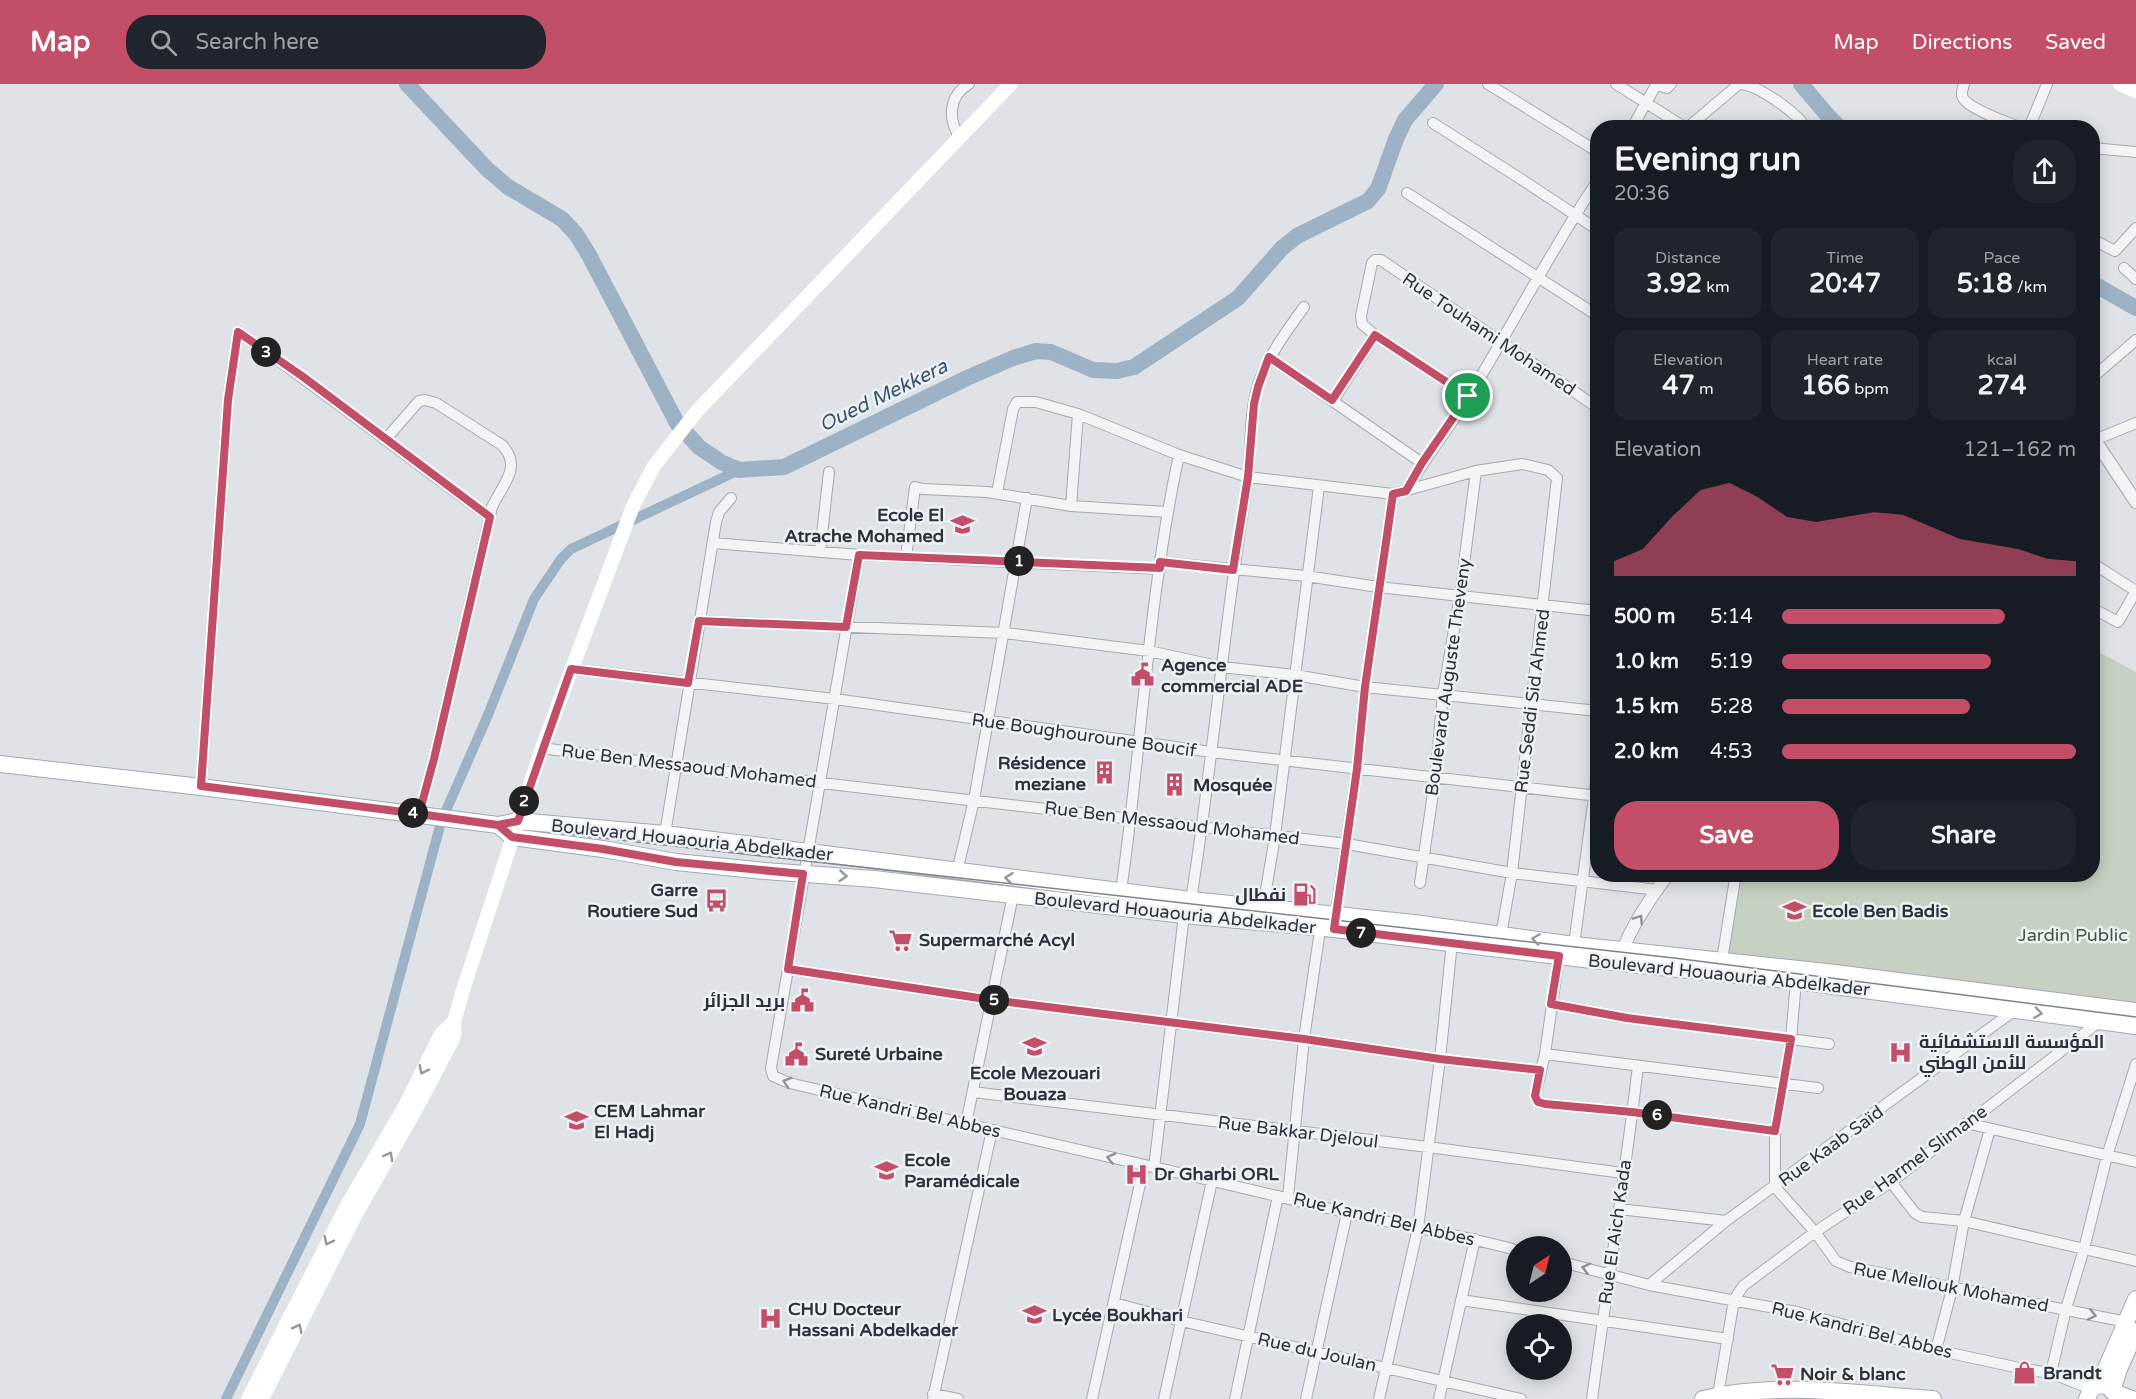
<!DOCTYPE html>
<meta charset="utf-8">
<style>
body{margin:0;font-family:"Varela Round",Cairo,sans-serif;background:#20242c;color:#f1f3f6;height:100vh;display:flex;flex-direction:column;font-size:22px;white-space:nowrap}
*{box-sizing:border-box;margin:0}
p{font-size:20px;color:#9ea1a6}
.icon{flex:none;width:33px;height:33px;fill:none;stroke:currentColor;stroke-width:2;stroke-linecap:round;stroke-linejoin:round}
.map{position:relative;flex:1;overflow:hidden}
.sheet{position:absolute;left:1590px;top:36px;width:510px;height:762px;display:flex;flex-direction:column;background:#171b24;border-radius:24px;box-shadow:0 3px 15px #0003}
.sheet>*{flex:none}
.needle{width:39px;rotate:35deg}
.fabs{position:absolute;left:1506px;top:1152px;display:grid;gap:12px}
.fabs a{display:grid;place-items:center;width:66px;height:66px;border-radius:50%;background:#171b24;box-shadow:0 3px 15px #0003;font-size:30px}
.pin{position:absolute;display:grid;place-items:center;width:51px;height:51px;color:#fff;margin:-26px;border:3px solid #fff;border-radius:50%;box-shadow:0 2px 6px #0007}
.km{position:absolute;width:30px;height:30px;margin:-15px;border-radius:50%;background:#222;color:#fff;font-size:16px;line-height:30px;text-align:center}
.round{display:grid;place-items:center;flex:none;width:63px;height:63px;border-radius:24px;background:#20242c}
.head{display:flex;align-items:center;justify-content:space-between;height:102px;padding:0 24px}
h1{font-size:33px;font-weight:800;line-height:45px}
.stats{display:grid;grid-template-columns:repeat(3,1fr);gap:9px;height:102px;padding:6px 24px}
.stats div{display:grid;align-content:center;border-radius:15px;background:#20242c;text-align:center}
.stats b{font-size:26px;font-weight:800}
.stats small{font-size:16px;font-weight:400}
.stats p{font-size:16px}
.chart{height:168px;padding:12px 24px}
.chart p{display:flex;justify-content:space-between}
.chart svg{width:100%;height:108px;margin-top:6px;fill:#c34e68;opacity:.7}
.primary-button{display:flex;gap:12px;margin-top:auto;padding:12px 24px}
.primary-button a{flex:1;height:69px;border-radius:24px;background:#c34e68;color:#fff;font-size:24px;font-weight:800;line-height:69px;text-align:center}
.primary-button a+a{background:#20242c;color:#f1f3f6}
ul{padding:0 24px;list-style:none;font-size:20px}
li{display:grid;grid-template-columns:96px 72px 1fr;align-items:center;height:45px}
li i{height:15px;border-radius:8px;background:#c34e68}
header{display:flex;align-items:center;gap:36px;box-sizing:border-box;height:84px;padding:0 30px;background:#c34e68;color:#fff}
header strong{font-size:28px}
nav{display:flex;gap:33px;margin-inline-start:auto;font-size:21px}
.search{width:420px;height:54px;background:#20242c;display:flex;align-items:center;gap:15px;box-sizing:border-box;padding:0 21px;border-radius:24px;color:#9ea1a6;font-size:22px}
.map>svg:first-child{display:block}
.green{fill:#c6d1c1}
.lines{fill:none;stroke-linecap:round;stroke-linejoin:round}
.canal{stroke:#9db3c5;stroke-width:10}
.river{stroke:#9db3c5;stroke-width:16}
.minor-casing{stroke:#a5aab1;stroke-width:12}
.tertiary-casing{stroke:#a5aab1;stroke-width:14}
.primary-casing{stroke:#a0a8b2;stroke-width:18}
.minor{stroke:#f2f4f6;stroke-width:10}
.tertiary{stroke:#f2f4f6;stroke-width:12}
.secondary{stroke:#fff;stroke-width:14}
.primary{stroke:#fff;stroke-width:16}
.tram{stroke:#7a8490;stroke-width:1.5}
.oneway{stroke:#94989e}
.oneway2{stroke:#8e939a}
.route-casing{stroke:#fff;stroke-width:12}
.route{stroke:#c34e68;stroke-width:8}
.labels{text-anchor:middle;stroke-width:5;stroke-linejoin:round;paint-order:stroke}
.street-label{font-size:18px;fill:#2a323d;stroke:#eff2f5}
.poi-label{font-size:18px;font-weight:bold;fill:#2a323d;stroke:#eff2f5;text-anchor:start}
.park-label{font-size:18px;fill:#405838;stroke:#eff2f5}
.water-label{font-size:20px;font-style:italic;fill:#37536e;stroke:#eff2f5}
</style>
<header>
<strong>Map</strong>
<div class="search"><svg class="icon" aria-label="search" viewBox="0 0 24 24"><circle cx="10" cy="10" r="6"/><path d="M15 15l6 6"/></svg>Search here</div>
<nav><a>Map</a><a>Directions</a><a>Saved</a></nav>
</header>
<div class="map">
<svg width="2136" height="1315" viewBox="0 0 2136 1315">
<rect width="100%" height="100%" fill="#dfe3e7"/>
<path class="green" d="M2093 565 2136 588V921L1726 872 1739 791 2092 790Z"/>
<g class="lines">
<path class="canal" d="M226 1315 360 1040 441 738 488 631 534 515 561 475 571 465 739 386"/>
<path class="river" d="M407 0 487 85 508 103 562 135 576 150 589 171 677 339 699 363 721 378 739 386 784 383 967 294 1013 274 1036 267 1051 268 1093 286 1117 287 1134 283 1238 214 1282 164 1297 152 1368 117 1378 105 1396 55 1405 36 1436 0
M1801 0 1829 33 1840 44
M2092 199 2136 224"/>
<defs>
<path id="minor" d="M1488 0 1598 68
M1616 0 1686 44
M1964 0C1963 5 1960 9 1963 14 1970 26 2008 38 2021 44
M1433 39 1524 97 1598 146
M1632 44 1656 1 1667 4 1671 0
M1687 44 1739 0C1757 0 1796 28 1806 44
M2029 44 2047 0
M960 54C948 36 948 12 969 0
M2092 64 2136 68
M1407 109 1598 232
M2092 155 2115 167 2136 144
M2124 184 2136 195
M1269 273 1422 379
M2092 294 2136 256
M1468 312 1375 251 1362 240 1361 232 1372 179 1375 176H1381L1598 324
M1333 317 1375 251
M385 356 419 317 425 316 436 319 502 361C523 383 502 401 492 423L434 675 419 730
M2092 357 2136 339
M1406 407C1425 374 1449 344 1469 312 1513 240 1551 166 1598 96
M997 409 1013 325 1017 318H1036L1078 330 1179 371 1248 393 1393 410 1476 387 1522 380 1548 386 1557 394 1512 789 1501 851
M1071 422 1078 330
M713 459 859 471 1160 485
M820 468 829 388
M859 471 771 984 773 992 789 999C975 1042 1162 1084 1348 1129 1404 1142 1461 1151 1516 1166
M906 473 915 403 923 405 987 408 1071 422 1167 428
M1160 478 1306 492 1378 503 1598 527
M2092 479 2136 507
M2092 524 2118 538 2136 507
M699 537 1005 549 1149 567 1222 583 1295 591 1365 603 1598 627
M571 585 835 615 1211 668 1598 712
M542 664 675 682 1347 760 1512 789 1658 806
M201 703 228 316 238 248C324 307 405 372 490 433
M665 750 716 438 719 428 731 414
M957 788 974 716 1027 414
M1420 799 1435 695 1443 610 1460 511 1476 387
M1121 807C1142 662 1148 514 1179 371
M1191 816C1213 678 1224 539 1247 401 1252 368 1248 333 1258 301 1268 272 1286 248 1304 223
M1263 824 1275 752 1319 402
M1335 835 1357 685 1365 603 1393 410
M1574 861 1598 683
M1559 872 1545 970 1535 1012 1538 1018 1545 1020 1632 1028 1775 1047
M1722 876 1735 795 1733 790
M788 885 992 916 1304 955 1440 975 1540 986
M1796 897 1791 955 1775 1047V1103L1815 1148 1836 1177 1850 1183 2127 1238
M1551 920 1627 934 1829 960
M1545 970 1818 1004
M973 1008 1428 1063 1623 1089
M1966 1039 2136 1078
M966 1040 1013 811
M1154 1084 1184 831
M1891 1098 1915 1129 1922 1133 1964 1137 2136 1177
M1288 1113 1304 955 1321 839
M1619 1125 1726 1137
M1562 1178 1649 1201 1797 1228 1936 1266 2024 1285 2051 1289 2091 1305
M1649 1201 1726 1137 2015 926
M1461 1216 1728 1255
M1114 1219 1181 1237 1521 1315
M1936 1266 1952 1205 1964 1137 1990 1045
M2051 1289 2066 1225 2084 1165 2107 1072 2136 980
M933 1310 958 1315
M1718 1311 1734 1216 1743 1202 1815 1148 1891 1098 2099 938
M933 1315 992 1046
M1092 1315 1144 1082
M1164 1315 1212 1097
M1235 1315 1278 1112
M1306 1315 1347 1129
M1379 1315 1418 1144 1440 975 1452 859
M1439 1315 1475 1155
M1592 1315C1607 1204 1625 1093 1638 982"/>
<path id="tertiary" d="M2092 352 2136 418
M1622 872C1624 852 1655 808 1668 790"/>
<path id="primary" d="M0 680 201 703 498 741 518 737 665 750 1191 816 1414 839 1574 861 1835 889 2136 927
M498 741 512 753 603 765 676 778 765 787 874 795 1184 831 1334 845 1592 876 1796 897 2136 942
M2099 1301 2136 1215
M2112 1307 2119 1285 2136 1247
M2113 1308 2132 1315
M1703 1315C1777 1297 1858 1310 1933 1315
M2087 1315 2091 1305 2099 1301 2107 1302"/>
</defs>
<use href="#minor" class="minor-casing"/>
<use href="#tertiary" class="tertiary-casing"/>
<use href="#primary" class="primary-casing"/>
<use href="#minor" class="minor"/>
<use href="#tertiary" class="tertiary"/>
<path class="secondary" d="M2120 0 2136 7
M248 1315 346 1123 405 1022 441 950 454 938
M262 1315 357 1128 415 1027 453 955 455 946 454 938 463 906 542 664 633 422 654 382 697 327 1011 0"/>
<use href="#primary" class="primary"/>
<path class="tram" d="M557 749 1674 874 2136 933"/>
</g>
<defs><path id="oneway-chevron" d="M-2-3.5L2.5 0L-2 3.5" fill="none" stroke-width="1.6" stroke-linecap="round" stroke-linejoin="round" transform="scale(1.5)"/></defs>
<g class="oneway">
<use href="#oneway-chevron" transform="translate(843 792) rotate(4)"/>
<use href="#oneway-chevron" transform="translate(1009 794) rotate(-173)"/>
<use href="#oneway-chevron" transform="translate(1536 855) rotate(-172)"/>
<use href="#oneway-chevron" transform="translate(2038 929) rotate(8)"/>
<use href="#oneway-chevron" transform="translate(423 986) rotate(117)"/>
<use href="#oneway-chevron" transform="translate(389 1072) rotate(-61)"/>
<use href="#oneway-chevron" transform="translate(328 1157) rotate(117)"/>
<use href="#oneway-chevron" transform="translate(298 1244) rotate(-63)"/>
</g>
<g class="oneway2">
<use href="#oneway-chevron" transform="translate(1639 835) rotate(-57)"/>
<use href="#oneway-chevron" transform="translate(787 998) rotate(-163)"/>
<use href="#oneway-chevron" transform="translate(1111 1074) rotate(-167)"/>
<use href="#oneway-chevron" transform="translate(1586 1184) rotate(-165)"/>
<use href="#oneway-chevron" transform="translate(2092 1231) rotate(12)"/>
</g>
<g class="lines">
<defs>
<path id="route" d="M1468 312 1375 251 1332 316 1269 273 1258 303 1254 320 1248 393 1233 486 1160 478V484L859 471 846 543 699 537 688 599 571 585 518 737 498 741 419 730 434 675 490 433 302 292 238 248 228 316 201 702 419 730 498 741 512 753 603 765 676 778 803 790 788 885 992 916 1304 955 1440 975 1540 986 1535 1012 1538 1018 1545 1020 1632 1028 1775 1047 1791 955 1627 934 1551 920 1559 872 1334 845 1357 685 1365 603 1393 410 1406 407 1422 379 1468 312"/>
</defs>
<use href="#route" class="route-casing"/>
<use href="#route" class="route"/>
</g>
<defs>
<symbol id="school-bare" viewBox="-9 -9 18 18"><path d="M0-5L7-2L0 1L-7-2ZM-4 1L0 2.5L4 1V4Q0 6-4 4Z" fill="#c34e68" stroke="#eff2f5" stroke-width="2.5" paint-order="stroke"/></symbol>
<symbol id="civic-bare" viewBox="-9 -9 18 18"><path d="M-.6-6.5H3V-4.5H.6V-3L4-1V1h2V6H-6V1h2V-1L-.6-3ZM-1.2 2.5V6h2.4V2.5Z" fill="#c34e68" stroke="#eff2f5" stroke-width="2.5" paint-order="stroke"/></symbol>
<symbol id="building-bare" viewBox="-9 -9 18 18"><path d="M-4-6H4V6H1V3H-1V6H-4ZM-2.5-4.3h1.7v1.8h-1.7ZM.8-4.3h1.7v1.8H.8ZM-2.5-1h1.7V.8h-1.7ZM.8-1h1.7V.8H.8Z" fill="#c34e68" stroke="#eff2f5" stroke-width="2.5" paint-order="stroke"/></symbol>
<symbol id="fuel-bare" viewBox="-9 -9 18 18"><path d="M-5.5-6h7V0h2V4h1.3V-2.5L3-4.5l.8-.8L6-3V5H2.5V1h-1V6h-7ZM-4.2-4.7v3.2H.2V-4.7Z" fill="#c34e68" stroke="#eff2f5" stroke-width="2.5" paint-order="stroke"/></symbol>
<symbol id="bus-bare" viewBox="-9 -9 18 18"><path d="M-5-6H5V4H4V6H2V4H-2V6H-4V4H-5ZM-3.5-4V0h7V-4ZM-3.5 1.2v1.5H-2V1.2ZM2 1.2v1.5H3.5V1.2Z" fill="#c34e68" stroke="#eff2f5" stroke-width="2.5" paint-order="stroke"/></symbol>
<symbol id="supermarket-bare" viewBox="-9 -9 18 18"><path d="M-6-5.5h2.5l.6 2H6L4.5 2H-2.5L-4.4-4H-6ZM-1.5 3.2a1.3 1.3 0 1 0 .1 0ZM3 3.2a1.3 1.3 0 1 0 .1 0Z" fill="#c34e68" stroke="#eff2f5" stroke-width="2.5" paint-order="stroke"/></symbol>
<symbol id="hospital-bare" viewBox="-9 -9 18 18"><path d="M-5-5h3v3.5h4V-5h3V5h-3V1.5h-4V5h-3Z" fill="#c34e68" stroke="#eff2f5" stroke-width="2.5" paint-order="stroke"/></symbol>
<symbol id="university-bare" viewBox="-9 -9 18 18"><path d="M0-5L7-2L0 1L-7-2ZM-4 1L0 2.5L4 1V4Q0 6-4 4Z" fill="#c34e68" stroke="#eff2f5" stroke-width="2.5" paint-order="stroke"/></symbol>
<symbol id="shop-bare" viewBox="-9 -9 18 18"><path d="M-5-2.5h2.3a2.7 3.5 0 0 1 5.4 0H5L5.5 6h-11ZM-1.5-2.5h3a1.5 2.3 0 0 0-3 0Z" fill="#c34e68" stroke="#eff2f5" stroke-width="2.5" paint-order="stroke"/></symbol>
</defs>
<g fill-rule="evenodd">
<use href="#school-bare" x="946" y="424" width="33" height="33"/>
<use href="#civic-bare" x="1126" y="574" width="33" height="33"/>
<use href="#building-bare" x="1088" y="672" width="33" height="33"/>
<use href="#building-bare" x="1158" y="684" width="33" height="33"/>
<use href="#fuel-bare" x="1288" y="794" width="33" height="33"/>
<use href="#bus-bare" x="700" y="800" width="33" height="33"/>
<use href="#school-bare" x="1778" y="810" width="33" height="33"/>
<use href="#supermarket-bare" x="884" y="840" width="33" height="33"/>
<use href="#civic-bare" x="786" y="900" width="33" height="33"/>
<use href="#school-bare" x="1018" y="946" width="33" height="33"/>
<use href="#hospital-bare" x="1884" y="952" width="33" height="33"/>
<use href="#civic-bare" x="780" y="954" width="33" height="33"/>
<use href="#school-bare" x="560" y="1020" width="33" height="33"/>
<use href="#university-bare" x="870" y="1070" width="33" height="33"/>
<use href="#hospital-bare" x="1120" y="1074" width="33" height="33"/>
<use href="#school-bare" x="1018" y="1214" width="33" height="33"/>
<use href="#hospital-bare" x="754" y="1218" width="33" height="33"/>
<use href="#shop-bare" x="2008" y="1272" width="33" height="33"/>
<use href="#supermarket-bare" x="1766" y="1274" width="33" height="33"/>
</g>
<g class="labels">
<g class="street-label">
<text transform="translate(1489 250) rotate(34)" y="6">Rue Touhami Mohamed</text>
<text transform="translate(1448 593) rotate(-82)" y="6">Boulevard Auguste Theveny</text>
<text transform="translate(1532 617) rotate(-83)" y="6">Rue Seddi Sid Ahmed</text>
<text transform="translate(1084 651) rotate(8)" y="6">Rue Boughouroune Boucif</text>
<text transform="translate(689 682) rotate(7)" y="6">Rue Ben Messaoud Mohamed</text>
<text transform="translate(1172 739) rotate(7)" y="6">Rue Ben Messaoud Mohamed</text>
<text transform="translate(692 756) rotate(6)" y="6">Boulevard Houaouria Abdelkader</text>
<text transform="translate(1175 829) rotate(6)" y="6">Boulevard Houaouria Abdelkader</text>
<text transform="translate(1729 891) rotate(6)" y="6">Boulevard Houaouria Abdelkader</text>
<text transform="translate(910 1027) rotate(13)" y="6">Rue Kandri Bel Abbes</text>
<text transform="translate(1298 1048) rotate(7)" y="6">Rue Bakkar Djeloul</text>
<text transform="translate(1831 1062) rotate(-36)" y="6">Rue Kaab Saïd</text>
<text transform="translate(1915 1076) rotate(-36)" y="6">Rue Harmel Slimane</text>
<text transform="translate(1384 1135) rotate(13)" y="6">Rue Kandri Bel Abbes</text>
<text transform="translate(1615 1148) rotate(-82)" y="6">Rue El Aich Kada</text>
<text transform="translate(1951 1203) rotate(11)" y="6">Rue Mellouk Mohamed</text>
<text transform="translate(1862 1246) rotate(14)" y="6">Rue Kandri Bel Abbes</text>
<text transform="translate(1317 1268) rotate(13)" y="6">Rue du Joulan</text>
</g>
<g class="poi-label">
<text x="944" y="437" text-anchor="end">Ecole El<tspan x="944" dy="21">Atrache Mohamed</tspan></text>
<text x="1161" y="587">Agence<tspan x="1161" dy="21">commercial ADE</tspan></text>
<text x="1086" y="685" text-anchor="end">Résidence<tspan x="1086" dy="21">meziane</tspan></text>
<text x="1193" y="707">Mosquée</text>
<text x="698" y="812" text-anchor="end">Garre<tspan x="698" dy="21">Routiere Sud</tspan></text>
<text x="1286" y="817" text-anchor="end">نفطال</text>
<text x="1812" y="833">Ecole Ben Badis</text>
<text x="919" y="862">Supermarché Acyl</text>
<text x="785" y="923" text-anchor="end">بريد الجزائر</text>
<text x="1919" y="964">المؤسسة الاستشفائية<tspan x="1919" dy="21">للأمن الوطني</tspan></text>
<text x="815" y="976">Sureté Urbaine</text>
<text x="1035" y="995" text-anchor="middle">Ecole Mezouari<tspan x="1035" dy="21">Bouaza</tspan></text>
<text x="594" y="1033">CEM Lahmar<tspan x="594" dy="21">El Hadj</tspan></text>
<text x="904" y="1082">Ecole<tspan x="904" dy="21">Paramédicale</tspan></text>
<text x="1154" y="1096">Dr Gharbi ORL</text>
<text x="788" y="1231">CHU Docteur<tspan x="788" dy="21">Hassani Abdelkader</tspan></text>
<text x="1052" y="1237">Lycée Boukhari</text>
<text x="2043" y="1295">Brandt</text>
<text x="1800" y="1296">Noir &amp; blanc</text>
</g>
<g class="park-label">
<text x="2073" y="857">Jardin Public</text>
</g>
<g class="water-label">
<text transform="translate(883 311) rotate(-26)" y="7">Oued Mekkera</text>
</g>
</g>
</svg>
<div class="fabs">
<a><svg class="needle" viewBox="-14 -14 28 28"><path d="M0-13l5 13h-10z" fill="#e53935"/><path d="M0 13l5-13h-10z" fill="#9ea1a6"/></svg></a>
<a><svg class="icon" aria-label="locate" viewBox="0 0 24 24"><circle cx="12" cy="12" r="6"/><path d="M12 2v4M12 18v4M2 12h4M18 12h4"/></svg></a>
</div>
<div class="pin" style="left:1468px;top:312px;background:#1e9e55"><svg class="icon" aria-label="arrive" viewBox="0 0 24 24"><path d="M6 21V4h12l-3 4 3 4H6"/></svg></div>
<b class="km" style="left:1019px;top:477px">1</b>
<b class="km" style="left:524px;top:717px">2</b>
<b class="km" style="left:266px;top:268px">3</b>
<b class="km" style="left:413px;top:729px">4</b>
<b class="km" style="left:994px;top:916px">5</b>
<b class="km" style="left:1657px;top:1031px">6</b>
<b class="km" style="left:1361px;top:849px">7</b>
<section class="sheet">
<div class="head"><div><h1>Evening run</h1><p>20:36</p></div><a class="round"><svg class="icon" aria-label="share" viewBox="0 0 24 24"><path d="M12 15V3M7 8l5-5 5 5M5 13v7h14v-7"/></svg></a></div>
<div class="stats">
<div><p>Distance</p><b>3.92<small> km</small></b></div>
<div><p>Time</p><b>20:47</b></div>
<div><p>Pace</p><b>5:18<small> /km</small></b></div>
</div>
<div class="stats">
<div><p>Elevation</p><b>47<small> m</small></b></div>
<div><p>Heart rate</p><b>166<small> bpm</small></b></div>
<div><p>kcal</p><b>274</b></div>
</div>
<div class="chart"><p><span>Elevation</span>121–162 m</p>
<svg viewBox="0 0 160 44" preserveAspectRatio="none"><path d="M0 44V38L10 33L20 20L30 9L40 6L50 12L60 20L70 22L80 20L90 18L100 19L110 24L120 29L130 31L140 33L150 37L160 38V44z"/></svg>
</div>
<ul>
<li><b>500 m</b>5:14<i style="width:76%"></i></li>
<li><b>1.0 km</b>5:19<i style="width:71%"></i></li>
<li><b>1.5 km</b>5:28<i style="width:64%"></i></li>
<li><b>2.0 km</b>4:53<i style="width:100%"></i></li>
</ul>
<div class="primary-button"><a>Save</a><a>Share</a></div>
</section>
</div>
